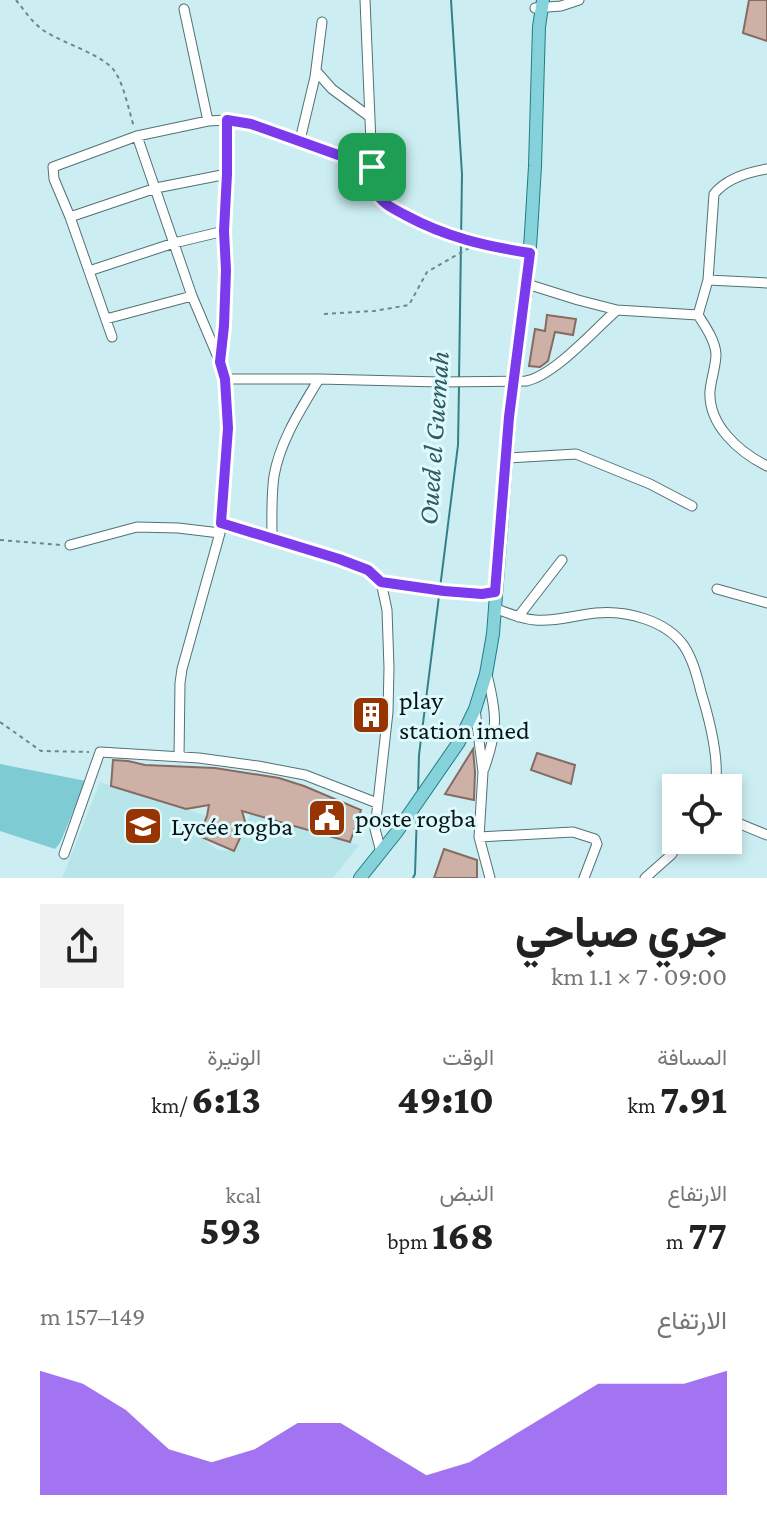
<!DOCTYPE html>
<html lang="ar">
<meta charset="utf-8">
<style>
body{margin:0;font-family:"Crimson Pro",Vazirmatn,serif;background:#f2f2f2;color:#222;direction:rtl;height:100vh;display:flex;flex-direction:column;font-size:30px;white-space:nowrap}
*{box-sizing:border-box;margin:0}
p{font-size:26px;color:#767676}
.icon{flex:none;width:44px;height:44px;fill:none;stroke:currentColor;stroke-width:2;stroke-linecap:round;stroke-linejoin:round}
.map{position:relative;height:878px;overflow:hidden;direction:ltr}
.side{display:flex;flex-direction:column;background:#fff;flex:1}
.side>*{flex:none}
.fabs{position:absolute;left:662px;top:774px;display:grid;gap:16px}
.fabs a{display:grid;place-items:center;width:80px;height:80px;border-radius:0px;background:#fff;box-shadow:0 4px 12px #0003;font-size:40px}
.pin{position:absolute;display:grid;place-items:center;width:68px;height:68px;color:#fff;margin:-34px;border-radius:16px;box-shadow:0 4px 12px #0006}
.round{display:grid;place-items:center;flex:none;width:84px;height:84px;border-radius:0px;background:#f2f2f2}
.overview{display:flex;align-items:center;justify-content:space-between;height:136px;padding:0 40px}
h1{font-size:44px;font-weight:800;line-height:60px}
.metrics{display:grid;grid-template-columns:repeat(3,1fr);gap:12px;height:136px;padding:8px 40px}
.metrics div{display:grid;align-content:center}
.metrics b{font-size:40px;font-weight:800}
.metrics small{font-size:22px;font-weight:400}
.metrics p{font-size:22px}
.chart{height:224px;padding:16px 40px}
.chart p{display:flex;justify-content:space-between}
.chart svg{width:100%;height:144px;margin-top:8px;fill:#7c3aed;opacity:.7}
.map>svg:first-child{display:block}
.built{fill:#b8e5ea}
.green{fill:#7ecbd4}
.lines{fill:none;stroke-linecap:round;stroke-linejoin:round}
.stream{stroke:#328088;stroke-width:2}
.building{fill:#cdb0a6;stroke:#856b62;stroke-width:2}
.minor-casing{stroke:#527174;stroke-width:11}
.major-casing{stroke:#247c85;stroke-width:14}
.path{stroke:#6f8789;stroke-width:2;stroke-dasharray:4 4;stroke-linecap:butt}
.minor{stroke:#fff;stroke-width:9}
.major{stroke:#85d2da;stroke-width:12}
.route-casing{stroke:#fff;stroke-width:16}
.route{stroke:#7c3aed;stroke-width:10}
.labels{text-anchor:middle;stroke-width:6;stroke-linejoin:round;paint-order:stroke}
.poi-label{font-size:26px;fill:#071415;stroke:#defafd;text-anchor:start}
.water-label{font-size:28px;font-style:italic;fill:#2c5a5f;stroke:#defafd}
</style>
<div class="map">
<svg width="767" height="878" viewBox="0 0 767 878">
<rect width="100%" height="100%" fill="#cceef2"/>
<path class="built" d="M100 782 207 816 199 836 218 850 234 851 251 813 359 845 333 878H62Z"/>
<path class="green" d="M0 764 86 781 60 843 55 849 0 831Z"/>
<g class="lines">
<path class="stream" d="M451 0 462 174 459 380
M418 793 419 755 458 445 459 386
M413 878 415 874 417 812"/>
</g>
<path class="building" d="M749 0H767V41L743 33Z
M547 315 576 319 573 335 555 332 548 361 540 367 529 366 535 329 545 331Z
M366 701 378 703 379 716 374 730 358 727Z
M473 749 475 772 474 800 445 794Z
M537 753 575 765 571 784 531 770Z
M113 760 128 761 145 765 215 768 279 778 304 786 361 810 350 842 242 811 246 825 234 851 199 836 207 816 209 805 186 809 111 786Z
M444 849 477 860V878H434Z"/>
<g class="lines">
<defs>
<path id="minor" d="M535 8 561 6 579 0
M184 9 208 121
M316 71 332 89 370 117
M137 136 192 296 220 362 225 379 227 395 228 428 220 533 182 669 180 683 179 757
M300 140 315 77 322 22
M70 217 156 188 227 174
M89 271 174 243 224 231
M708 280 767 283
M527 284 578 300 617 310 698 315 708 280 714 194C726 179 749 172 767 169
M698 315C705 326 715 340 716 354 716 366 711 379 710 391 708 425 739 452 767 466
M106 319 192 296
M112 337 70 217 54 179 53 167 137 136 208 121 227 120 251 124 372 167 365 0
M220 360C226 317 224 274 224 231 225 193 227 157 227 120
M225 379H319L440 382 526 381C555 375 594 330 617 310
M506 458 576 454 650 484 692 506
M221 523 339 559 368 570 381 582 387 610 389 668 388 712 375 829 381 852
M272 540C272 519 271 497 274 476 280 441 301 409 319 379
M70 545 137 527 178 528 220 533
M717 589 767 603
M494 608C508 613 521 619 535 620 556 622 575 615 596 613 625 610 666 620 684 646 693 660 697 676 701 692 709 718 720 761 715 788
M518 617 562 560
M475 709 483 772 479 837 490 878
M484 769C498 730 497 714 487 675
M728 819 767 835
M479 837 573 832 595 839 597 844 584 878
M64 854 100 752 199 758 258 766 305 775 377 803
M645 878 671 855 681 840"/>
<path id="major" d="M360 878 396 833 459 742 475 709 486 674 493 634 511 399 527 284 531 233 535 166 539 27 543 0"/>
</defs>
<use href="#minor" class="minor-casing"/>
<use href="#major" class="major-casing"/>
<path class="path" d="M16 0C25 11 33 24 46 32 65 44 96 52 112 68 123 79 129 112 134 127
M373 175C373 181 373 188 376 193 381 203 392 208 401 213 440 235 476 244 520 252
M324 314 374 311 409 305 427 272 469 248 484 247
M0 540 61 545
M390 584 444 591 487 593
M0 722 41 751 89 752"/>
<use href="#minor" class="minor"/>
<use href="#major" class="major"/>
</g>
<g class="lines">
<defs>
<path id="route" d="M227 120 251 124 372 167C373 175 372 184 376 192 381 203 394 209 405 215 446 237 484 246 530 253L509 417 495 592 482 594 444 591 381 582 368 570 339 559 221 523 228 428 225 379 220 362 224 326 226 270 224 231 227 174Z"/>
</defs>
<use href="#route" class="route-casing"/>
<use href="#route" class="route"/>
</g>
<defs>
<symbol id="building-square" viewBox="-11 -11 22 22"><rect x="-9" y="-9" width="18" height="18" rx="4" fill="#983302" stroke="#defafd"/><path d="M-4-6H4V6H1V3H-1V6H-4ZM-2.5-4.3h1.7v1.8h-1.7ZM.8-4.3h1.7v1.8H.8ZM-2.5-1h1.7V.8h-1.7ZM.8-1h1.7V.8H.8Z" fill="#fff"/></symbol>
<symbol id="civic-square" viewBox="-11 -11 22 22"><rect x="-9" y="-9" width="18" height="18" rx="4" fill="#983302" stroke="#defafd"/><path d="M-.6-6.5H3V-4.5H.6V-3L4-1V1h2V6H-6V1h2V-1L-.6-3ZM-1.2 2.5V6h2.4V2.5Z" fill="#fff"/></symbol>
<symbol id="university-square" viewBox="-11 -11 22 22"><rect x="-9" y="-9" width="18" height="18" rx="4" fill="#983302" stroke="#defafd"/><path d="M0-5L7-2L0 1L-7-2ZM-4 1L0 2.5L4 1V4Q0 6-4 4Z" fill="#fff"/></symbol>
</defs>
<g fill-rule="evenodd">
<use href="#building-square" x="349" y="693" width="44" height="44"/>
<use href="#civic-square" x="305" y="796" width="44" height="44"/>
<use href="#university-square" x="121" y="804" width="44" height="44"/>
</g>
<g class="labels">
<g class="poi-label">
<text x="399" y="709">play<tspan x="399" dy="30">station imed</tspan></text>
<text x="355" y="827">poste rogba</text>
<text x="171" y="835">Lycée rogba</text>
</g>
<g class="water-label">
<text transform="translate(433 438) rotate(-86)" y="10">Oued el Guemah</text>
</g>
</g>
</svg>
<div class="fabs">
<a><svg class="icon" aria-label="locate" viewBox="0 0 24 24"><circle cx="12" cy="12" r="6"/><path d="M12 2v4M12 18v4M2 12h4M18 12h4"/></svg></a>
</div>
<div class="pin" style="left:372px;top:167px;background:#1e9e55"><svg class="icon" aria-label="arrive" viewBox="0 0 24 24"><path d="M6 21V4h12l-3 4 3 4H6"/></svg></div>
</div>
<section class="side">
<div class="overview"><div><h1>جري صباحي</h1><p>09:00 · 7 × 1.1 km</p></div><a class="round"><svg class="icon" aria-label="share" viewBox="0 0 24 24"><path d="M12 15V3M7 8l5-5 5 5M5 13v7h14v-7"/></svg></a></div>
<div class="metrics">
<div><p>المسافة</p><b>7.91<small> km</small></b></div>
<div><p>الوقت</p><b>49:10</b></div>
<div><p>الوتيرة</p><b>6:13<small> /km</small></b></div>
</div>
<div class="metrics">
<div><p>الارتفاع</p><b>77<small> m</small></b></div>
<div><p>النبض</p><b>168<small> bpm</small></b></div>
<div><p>kcal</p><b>593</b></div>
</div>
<div class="chart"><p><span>الارتفاع</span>149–157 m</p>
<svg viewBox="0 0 160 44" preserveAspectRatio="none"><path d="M0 44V6L10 10L20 18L30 30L40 34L50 30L60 22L70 22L80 30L90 38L100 34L110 26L120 18L130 10L140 10L150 10L160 6V44z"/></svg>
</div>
</section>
